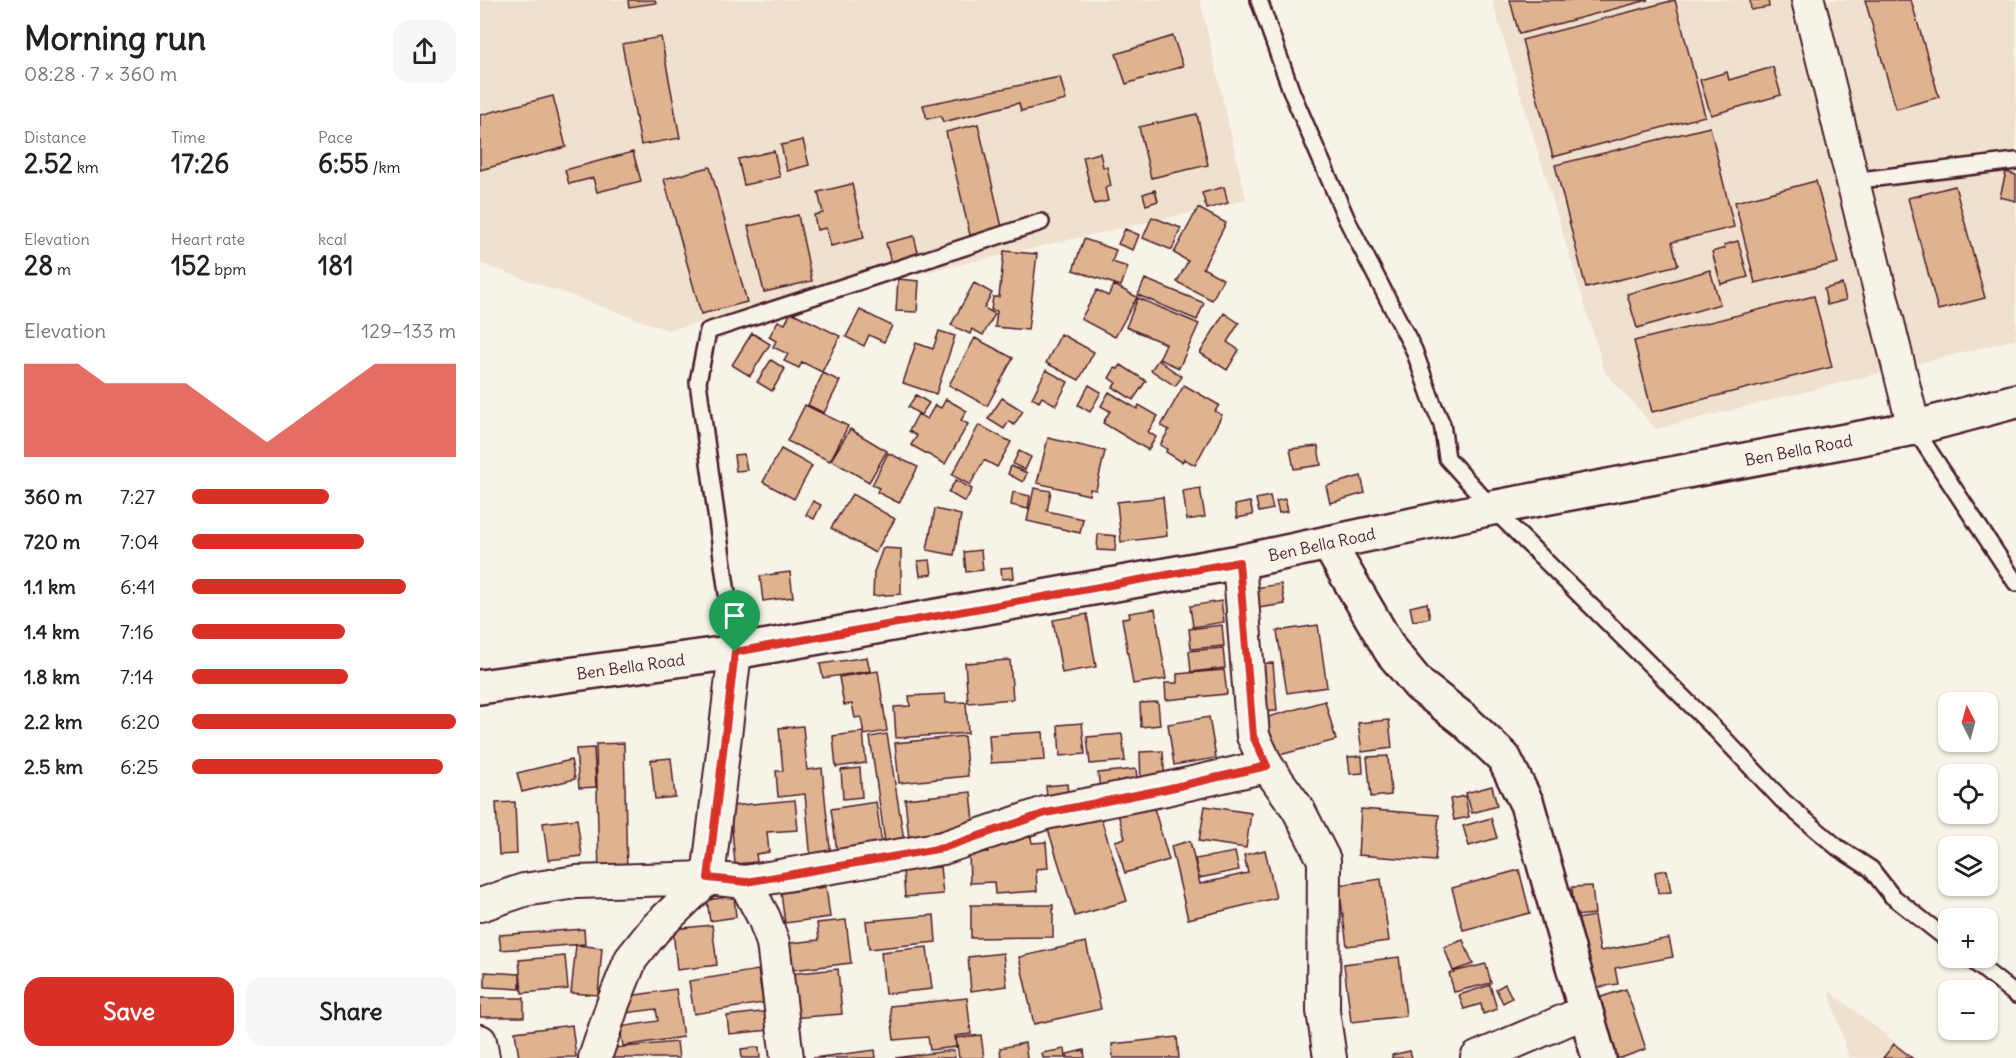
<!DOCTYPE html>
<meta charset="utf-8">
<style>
body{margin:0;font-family:Delius,sans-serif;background:#f6f6f6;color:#202124;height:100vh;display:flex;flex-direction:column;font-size:22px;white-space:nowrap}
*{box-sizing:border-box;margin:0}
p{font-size:20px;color:#757577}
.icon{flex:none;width:33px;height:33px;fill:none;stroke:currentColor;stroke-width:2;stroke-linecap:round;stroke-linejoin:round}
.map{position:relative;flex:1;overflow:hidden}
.drawer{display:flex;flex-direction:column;background:#fff;width:480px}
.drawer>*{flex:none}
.needle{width:39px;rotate:354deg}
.tools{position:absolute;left:1458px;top:692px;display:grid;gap:12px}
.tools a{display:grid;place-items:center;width:60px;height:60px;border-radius:12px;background:#fff;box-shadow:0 2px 4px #0004;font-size:30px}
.pin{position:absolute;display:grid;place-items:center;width:51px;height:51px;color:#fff;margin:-62px -26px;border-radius:50% 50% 50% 0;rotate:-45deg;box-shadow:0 0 6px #0007}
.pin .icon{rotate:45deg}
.round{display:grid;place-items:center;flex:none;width:63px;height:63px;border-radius:18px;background:#f6f6f6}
.overview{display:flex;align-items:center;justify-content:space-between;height:102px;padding:0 24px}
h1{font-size:33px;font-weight:700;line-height:45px}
.metrics{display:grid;grid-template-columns:repeat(3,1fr);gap:9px;height:102px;padding:6px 24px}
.metrics div{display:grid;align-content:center}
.metrics b{font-size:26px;font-weight:700}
.metrics small{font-size:16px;font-weight:400}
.metrics p{font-size:16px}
.chart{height:168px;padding:12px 24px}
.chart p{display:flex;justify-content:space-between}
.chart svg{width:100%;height:108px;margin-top:6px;fill:#d93025;opacity:.7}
.primary-button{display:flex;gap:12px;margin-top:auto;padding:12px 24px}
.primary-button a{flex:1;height:69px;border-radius:18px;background:#d93025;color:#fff;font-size:24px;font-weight:700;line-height:69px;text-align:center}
.primary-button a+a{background:#f6f6f6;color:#202124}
ul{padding:0 24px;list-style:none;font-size:20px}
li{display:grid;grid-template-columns:96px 72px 1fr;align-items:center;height:45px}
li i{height:15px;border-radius:8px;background:#d93025}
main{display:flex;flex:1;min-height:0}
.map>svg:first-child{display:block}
.built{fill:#f0e0ce}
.building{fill:#e0b390;stroke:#4a1f2b;stroke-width:1.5}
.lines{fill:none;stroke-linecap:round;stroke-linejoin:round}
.lane-casing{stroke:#4a1f2b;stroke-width:20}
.street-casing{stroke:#4a1f2b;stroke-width:36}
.secondary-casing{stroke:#4a1f2b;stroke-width:38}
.lane{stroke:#f7f3e8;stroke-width:15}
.street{stroke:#f7f3e8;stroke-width:32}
.secondary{stroke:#f7f3e8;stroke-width:33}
.route-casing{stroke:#fff;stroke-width:12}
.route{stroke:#d93025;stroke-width:8}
.labels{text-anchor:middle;stroke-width:4.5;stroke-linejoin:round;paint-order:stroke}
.street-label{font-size:16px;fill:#4a1f2b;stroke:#f7f3e8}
</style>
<main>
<section class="drawer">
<div class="overview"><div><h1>Morning run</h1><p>08:28 · 7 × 360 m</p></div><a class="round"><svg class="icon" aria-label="share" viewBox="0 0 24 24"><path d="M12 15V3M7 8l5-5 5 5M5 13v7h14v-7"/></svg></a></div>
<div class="metrics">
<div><p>Distance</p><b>2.52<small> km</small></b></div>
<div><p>Time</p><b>17:26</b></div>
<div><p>Pace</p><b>6:55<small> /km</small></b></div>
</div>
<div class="metrics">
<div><p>Elevation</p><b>28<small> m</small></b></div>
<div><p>Heart rate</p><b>152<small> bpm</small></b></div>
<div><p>kcal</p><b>181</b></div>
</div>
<div class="chart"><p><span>Elevation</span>129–133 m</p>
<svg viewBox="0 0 160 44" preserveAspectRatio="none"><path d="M0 44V6L10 6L20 6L30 14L40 14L50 14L60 14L70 22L80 30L90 38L100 30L110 22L120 14L130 6L140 6L150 6L160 6V44z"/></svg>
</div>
<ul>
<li><b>360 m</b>7:27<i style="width:52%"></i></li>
<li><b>720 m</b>7:04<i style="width:65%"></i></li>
<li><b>1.1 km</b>6:41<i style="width:81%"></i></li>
<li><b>1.4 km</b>7:16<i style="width:58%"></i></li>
<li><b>1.8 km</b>7:14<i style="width:59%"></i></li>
<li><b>2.2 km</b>6:20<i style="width:100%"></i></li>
<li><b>2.5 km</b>6:25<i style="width:95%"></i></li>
</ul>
<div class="primary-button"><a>Save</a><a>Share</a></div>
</section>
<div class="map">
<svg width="1536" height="1058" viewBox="0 0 1536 1058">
<rect width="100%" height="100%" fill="#f7f3e8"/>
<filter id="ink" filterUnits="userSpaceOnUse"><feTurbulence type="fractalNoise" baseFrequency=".0167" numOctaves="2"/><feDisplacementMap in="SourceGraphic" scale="12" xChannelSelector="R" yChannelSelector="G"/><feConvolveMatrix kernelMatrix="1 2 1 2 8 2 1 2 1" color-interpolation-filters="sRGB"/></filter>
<g filter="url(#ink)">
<path class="built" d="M0 0H720L766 200 188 330 0 263Z
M1012 0H1536V339L1176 429 1125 372Z
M1349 991 1435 1058H1369Z"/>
<path class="building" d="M148 0H175L176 3 149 7Z
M1030 0H1168L1039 34Z
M1195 0 1225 116 1073 157 1042 40Z
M1270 0H1288L1289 7 1271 10Z
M1385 0H1431L1459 97 1416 109Z
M693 36 703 66 646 84 636 54Z
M181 37 200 138 161 145 142 44Z
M1293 67 1301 95 1231 115 1220 80 1247 72 1249 80Z
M580 77 586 100 541 111 539 103 463 122 461 116 447 119 443 105Z
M73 96 86 147 0 170V115Z
M717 114 728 165 671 178 659 127Z
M498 124 522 227 490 235 466 132Z
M1230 127 1254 227 1192 242 1198 265 1106 288 1075 165Z
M323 140 329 165 307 171 301 145Z
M294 151 300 177 264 185 258 159Z
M153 152 161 181 117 192 113 178 89 184 85 170Z
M620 153 623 167H627L631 186 625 188 628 201 614 204 603 157Z
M230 167 267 302 221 314 184 179Z
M1526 172 1536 175V201L1520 197Z
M1336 181 1358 263 1275 283 1255 202Z
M372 184 384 238 351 246 346 228 337 230 334 215 343 213 338 192Z
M1475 186 1505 298 1458 310 1428 198Z
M744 187 748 203 727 209 722 193Z
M675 190 678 201 666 205 663 194Z
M718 208 746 223 723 268 743 279 732 300 697 282 708 261 694 253Z
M318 215 332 281 284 292 268 226Z
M672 217 701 228 692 250 663 238Z
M645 229 659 235 653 250 638 244Z
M434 236 439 257 411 263 406 243Z
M604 239 636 250 632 262 648 267 641 286 593 270Z
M1258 241 1268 277 1241 284 1232 252 1245 248 1244 245Z
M524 251 557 254 548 330 515 327 517 311 511 310 513 297H519Z
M1230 270 1240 304 1157 328 1147 294Z
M418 279 439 281 437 312 416 311Z
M665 279 724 303 717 320 658 295Z
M494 283 512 293 504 308 515 314 503 335 492 329 490 334 471 325Z
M1362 284 1366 300 1347 305 1344 289Z
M634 285 657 297 635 337 601 319 617 290 628 296Z
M1334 296 1352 367 1172 412 1154 341Z
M658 298 719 324 699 368 679 359 686 344 646 327Z
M380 310 412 326 404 342 389 335 384 346 366 337Z
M311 312 360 336 342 372 322 362 319 368 304 361 308 354 293 347 296 341 289 337 298 321 305 324Z
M744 313 759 323 747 342 759 350 747 370 720 353Z
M459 331 475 336 456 394 423 383 436 343 453 349Z
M272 333 290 344 270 376 252 365Z
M581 334 614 352 599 380 566 363Z
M495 338 533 358 507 406 469 385Z
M291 360 305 369 292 391 277 382Z
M678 360 702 377 695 386 671 370Z
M641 365 666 381 653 400 633 387 636 383 629 378 635 368 638 369Z
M566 370 588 382 576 405 562 397 559 402 552 398Z
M343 373 360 381 344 413 328 405Z
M609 385 621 392 610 412 598 405Z
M704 385 739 405 735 411 742 415 715 465 704 459 702 462 686 452 687 449 680 445 689 430 681 426Z
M629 392 657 409 659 405 678 416 668 432 676 437 668 450 623 423 630 411 621 406Z
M436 395 449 403 441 415 428 407Z
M522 398 543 411 534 425 529 421 524 429 508 419Z
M466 399 487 411 481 420 488 424 465 464 431 445 437 436 429 431 438 414 447 419 455 405 461 408Z
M325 405 368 426 350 461 307 441Z
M499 425 531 442 517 467 504 460 490 485 472 475Z
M370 429 407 451 389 482 351 460Z
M568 438 625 451 616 490 610 489 609 495 557 483Z
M838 446 841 465 814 469 810 449Z
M301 449 332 466 314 499 283 482Z
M539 451 551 457 545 470 533 464Z
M408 453 438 467 419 503 397 492 399 488 392 485Z
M264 454 267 470 256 471 254 455Z
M531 466 547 473 543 482 528 474Z
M881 476 885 493 850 503 846 486Z
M476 480 492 489 485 502 468 492Z
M554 488 571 491 567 511 603 519 600 533 547 521Z
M720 488 725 517 707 520 703 491Z
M533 492 550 496 548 509 531 505Z
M372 494 415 519 395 553 351 528Z
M790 496 793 509 779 512 776 499Z
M683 497 687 536 641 542 637 502Z
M805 499 808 511 799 513 796 501Z
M333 501 341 505 334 519 326 515Z
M770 502 773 515 757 518 755 505Z
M455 509 481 515 474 555 447 550Z
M618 534 636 536 635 551 617 550Z
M403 548 421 549V594L393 596 394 572Z
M501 550 503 570 486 572 484 552Z
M450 560 452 574 440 576 438 561Z
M533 567 534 578 522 579 521 568Z
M310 572 313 597 283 601 280 576Z
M801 584 805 604 771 609 768 589Z
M741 601 744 622 713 627 710 606Z
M947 603 950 618 933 621 930 607Z
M675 609 686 679 653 684 642 618 650 617 649 613Z
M607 614 616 667 582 673 573 620Z
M742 625 744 646 711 649 709 629Z
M838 625 847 687 807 693 797 631Z
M743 648 745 668 711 672 709 651Z
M387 657 390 671 343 678 340 664Z
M530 660 533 699 488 703 485 663Z
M793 663 797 711 776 712 773 664Z
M744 670 747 694 686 700 685 683H697V674Z
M398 671 407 731 384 735 381 717 375 718 372 704 364 705 359 677Z
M465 694 466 703 486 702 488 733 416 738 414 707 430 706 429 696Z
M845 701 856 740 792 757 781 719Z
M678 702 680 725 661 727 660 703Z
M729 717 736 758 694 765 688 724Z
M909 720 912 748 882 752 878 723Z
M602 723 605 754 580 756 578 725Z
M323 726 327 770 342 768 351 859 331 861 325 794 298 797 296 771H303L299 728Z
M383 732 386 763 356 767 353 736Z
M563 732 565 760 511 763 509 735Z
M407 734 424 840 405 842 390 737Z
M642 734 645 761 610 764 607 737Z
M484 736 488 776 419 783 415 743Z
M144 743 147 874 119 875 116 744Z
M114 748 116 787 99 788 96 749Z
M683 751 685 784 661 786 660 752Z
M882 756 883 773 870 774 868 757Z
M908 756 911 795 891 797 887 757Z
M191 758 195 797 175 799 171 760Z
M91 760 95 779 42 792 37 773Z
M380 768 382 797 363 799 361 770Z
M656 769 659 794 621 798 618 773Z
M587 784 589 805 568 807 566 786Z
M1012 786 1017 806 992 813 986 793Z
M491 792 495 832 429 839 425 799Z
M985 796 989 817 974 820 970 799Z
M315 800 318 830 287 832 289 852 276 854 277 862 255 864 250 806Z
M672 801 689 860 645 873 635 841 645 838 637 811Z
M35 802 37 854 19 855 16 803Z
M396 802 402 844 357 851 351 809Z
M725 806 771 813 766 848 719 841Z
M881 809 959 815 955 861 878 855Z
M619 812 647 901 595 916 568 829Z
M1011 818 1017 838 989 846 983 826Z
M97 819 102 856 68 860 63 823Z
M551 837 552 843 566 842 568 868 556 869 557 891 515 894 514 882 490 883 489 853 508 852 507 839Z
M710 841 720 884 768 873 764 855 785 850 796 898 708 919 691 846Z
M755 852 759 870 719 878 715 859Z
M460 867 463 894 425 897 423 870Z
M1039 870 1050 913 983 930 972 888Z
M1187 870 1191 892 1178 893 1175 872Z
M901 879 909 941 867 946 859 885Z
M1112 886 1115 914 1094 916 1092 887Z
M346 887 350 917 305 923 301 893Z
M254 896 256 917 230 921 227 900Z
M491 905H573V937L491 938Z
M454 915 456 942 389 949 386 921Z
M1114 916 1120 951 1189 938 1193 957 1135 968 1138 984 1103 990 1104 954 1097 919Z
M366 920 371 963 304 971 301 944 339 940 337 923Z
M232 925 237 965 197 970 193 929Z
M104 929 105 944 21 950 19 935Z
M983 940 993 964 973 971 964 947Z
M606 942 621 1009 554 1024 539 957Z
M96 945 122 948 118 995 91 993Z
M447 947 452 989 405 994 401 952Z
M523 953 527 986 491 991 488 957Z
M85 956 88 989 42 993 39 960Z
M919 957 926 1016 871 1022 864 964Z
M1006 964 1011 983 974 992 969 973Z
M358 969 362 1014 312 1018 309 974Z
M278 970 283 1003 214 1014 209 981Z
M5 972 40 974V989L5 987Z
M1025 984 1032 998 1023 1003 1016 989Z
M1010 985 1017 1009 1003 1014 1001 1004 984 1009 979 995Z
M196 989 203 1037 143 1046 140 1027 178 1021 176 1009 138 1014 136 998Z
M1146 989 1166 1049 1141 1058H1135L1115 999Z
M0 998H44V1017H0Z
M487 998 491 1034 475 1036 476 1047 450 1050 448 1037 414 1040 410 1006Z
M289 1011 291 1030 249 1034 247 1016Z
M92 1025 96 1057 39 1058 35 1032Z
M501 1035 504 1058H479L476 1038Z
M697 1037 699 1058H633L632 1044Z
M197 1042 199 1058H124L123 1049Z
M545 1043 547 1058H521L520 1048Z
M1414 1044 1432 1058H1403Z
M279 1047 280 1058H262L261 1049Z
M585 1049 586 1058H563L562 1053Z
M395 1050 396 1058H333Z
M474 1050 475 1058H415Z
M604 1050 605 1058H588L587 1054Z
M930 1051 932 1058H912V1055Z"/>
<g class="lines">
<defs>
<path id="lane" d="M779 0 812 93 867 220 934 350 953 404 962 424 967 458 1012 508 1236 730 1303 801 1357 847 1391 869 1412 896 1468 940
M1372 181 1536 161
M1434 428 1536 583
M255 652 218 382 228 331 561 222
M1488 957 1536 995"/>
<path id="street" d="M1328 0 1434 428
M759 562 773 736 787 766 818 809 844 860 843 1011 850 1058
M265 882 284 918 293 943 307 1058
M0 905 44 890 96 882 228 878 265 882 463 848 565 813 686 789 787 766
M0 1041 3 1058
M115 1058 134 1001 151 959 175 929 228 878 255 652
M997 1058 1105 1012"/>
<g id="secondary">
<path d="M848 543 911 651 939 685 984 720 1024 758 1047 804 1119 1058"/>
<path id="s1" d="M0 687 255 652 759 562 1012 508 1434 428 1536 401"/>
</g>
</defs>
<use href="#lane" class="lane-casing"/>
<use href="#street" class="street-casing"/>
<use href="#secondary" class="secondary-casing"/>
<use href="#lane" class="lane"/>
<use href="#street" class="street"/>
<use href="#secondary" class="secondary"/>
</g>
</g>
<g class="lines" filter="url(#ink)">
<defs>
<path id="route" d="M759 562 773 736 787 766 686 789 566 813 463 848 266 882 228 878 255 652Z"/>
</defs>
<use href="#route" class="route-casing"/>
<use href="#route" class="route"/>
</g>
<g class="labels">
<g class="street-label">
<text dy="6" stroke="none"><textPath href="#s1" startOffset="1340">Ben Bella Road</textPath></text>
<text dy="6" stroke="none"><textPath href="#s1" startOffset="854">Ben Bella Road</textPath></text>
<text dy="6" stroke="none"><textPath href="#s1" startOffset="152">Ben Bella Road</textPath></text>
</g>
</g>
</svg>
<div class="tools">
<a><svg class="needle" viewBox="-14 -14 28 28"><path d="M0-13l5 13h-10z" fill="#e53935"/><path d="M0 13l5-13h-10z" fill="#757577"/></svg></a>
<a><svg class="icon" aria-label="locate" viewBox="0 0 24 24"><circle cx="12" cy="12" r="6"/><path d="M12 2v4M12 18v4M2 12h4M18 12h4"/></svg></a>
<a><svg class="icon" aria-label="layers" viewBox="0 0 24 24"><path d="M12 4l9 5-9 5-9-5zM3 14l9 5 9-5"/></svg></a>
<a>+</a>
<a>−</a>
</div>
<div class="pin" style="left:255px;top:652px;background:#1e9e55"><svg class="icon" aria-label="arrive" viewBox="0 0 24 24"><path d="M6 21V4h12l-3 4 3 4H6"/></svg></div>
</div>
</main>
